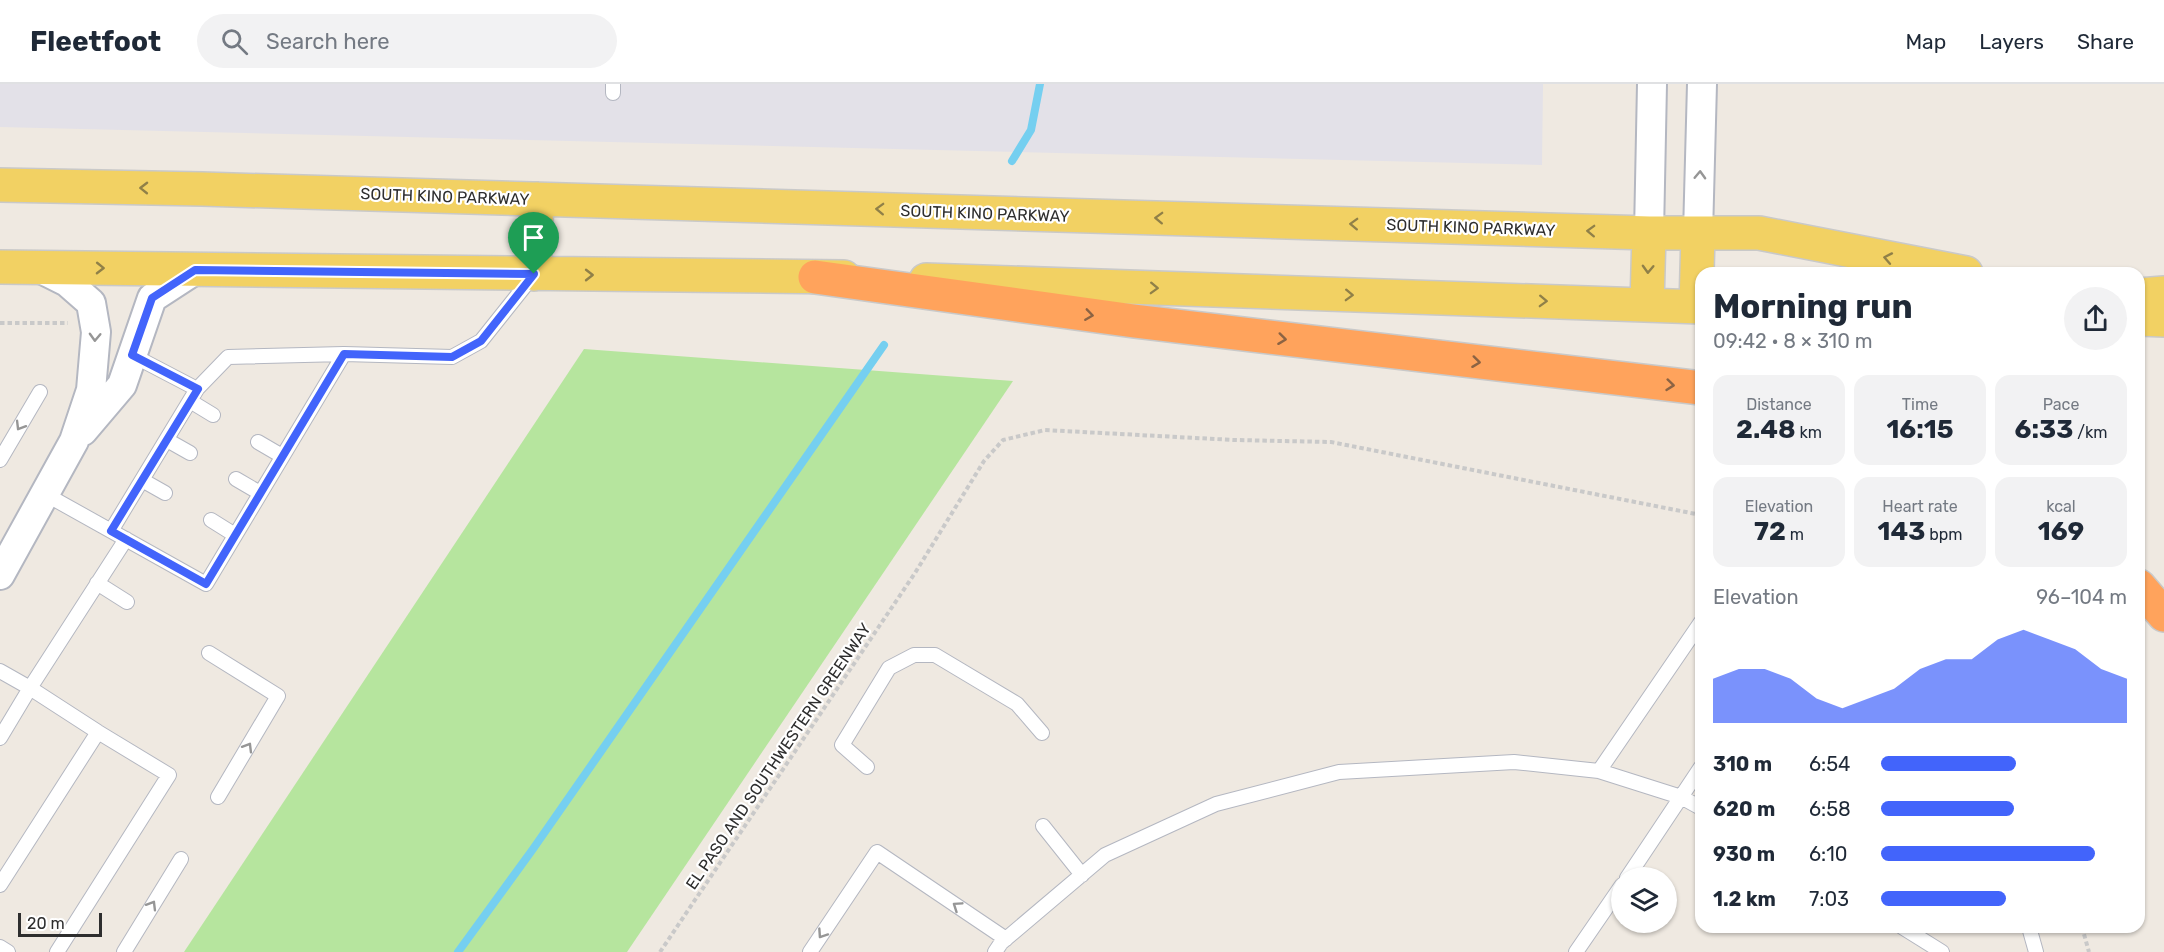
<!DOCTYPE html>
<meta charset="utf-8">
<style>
body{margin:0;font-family:Rubik,sans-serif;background:#f2f2f3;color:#1f2937;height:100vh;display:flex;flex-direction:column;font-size:22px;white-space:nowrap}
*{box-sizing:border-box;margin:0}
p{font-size:20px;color:#747a83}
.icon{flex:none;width:33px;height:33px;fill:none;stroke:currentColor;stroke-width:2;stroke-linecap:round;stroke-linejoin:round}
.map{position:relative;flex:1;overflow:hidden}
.panel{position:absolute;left:1695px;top:183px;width:450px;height:666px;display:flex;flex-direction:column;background:#fff;border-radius:18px;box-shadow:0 2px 4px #0004}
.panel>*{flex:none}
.controls{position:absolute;left:1611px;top:783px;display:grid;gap:12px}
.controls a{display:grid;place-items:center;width:66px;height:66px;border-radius:50%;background:#fff;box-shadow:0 2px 4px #0004;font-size:30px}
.scale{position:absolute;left:18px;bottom:15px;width:84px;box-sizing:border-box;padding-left:6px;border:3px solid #2e2e2e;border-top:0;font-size:16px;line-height:21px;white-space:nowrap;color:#2e2e2e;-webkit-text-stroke:4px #fff;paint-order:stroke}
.pin{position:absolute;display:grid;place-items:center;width:51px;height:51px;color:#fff;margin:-62px -26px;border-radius:50% 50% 50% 0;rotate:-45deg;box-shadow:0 0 6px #0007}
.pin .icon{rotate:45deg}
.round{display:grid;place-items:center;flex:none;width:63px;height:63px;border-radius:32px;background:#f2f2f3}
.summary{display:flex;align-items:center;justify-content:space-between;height:102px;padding:0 18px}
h1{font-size:33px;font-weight:700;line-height:45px}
.metrics{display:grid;grid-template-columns:repeat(3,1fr);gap:9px;height:102px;padding:6px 18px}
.metrics div{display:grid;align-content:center;border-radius:15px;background:#f2f2f3;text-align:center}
.metrics b{font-size:26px;font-weight:700}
.metrics small{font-size:16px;font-weight:400}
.metrics p{font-size:16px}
.chart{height:168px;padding:12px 18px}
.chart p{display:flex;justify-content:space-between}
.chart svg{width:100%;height:108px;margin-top:6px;fill:#4264fb;opacity:.7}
ul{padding:0 18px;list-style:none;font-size:20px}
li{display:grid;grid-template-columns:96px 72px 1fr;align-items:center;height:45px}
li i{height:15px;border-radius:8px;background:#4264fb}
header{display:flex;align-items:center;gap:36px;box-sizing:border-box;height:84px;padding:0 30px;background:#fff;border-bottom:2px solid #e0e1e3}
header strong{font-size:28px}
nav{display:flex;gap:33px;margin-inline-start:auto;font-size:21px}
.search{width:420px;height:54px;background:#f2f2f3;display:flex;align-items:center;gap:15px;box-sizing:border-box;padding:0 21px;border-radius:33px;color:#747a83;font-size:22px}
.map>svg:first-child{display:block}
.industrial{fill:#e3e1e8}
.green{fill:#b6e59e}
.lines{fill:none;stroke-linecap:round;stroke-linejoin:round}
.stream{stroke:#75cff0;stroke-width:8}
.lane-casing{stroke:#b4b7c1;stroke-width:16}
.street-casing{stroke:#b4b7c1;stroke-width:32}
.primary-casing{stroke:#c9c9c9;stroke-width:36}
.highway-casing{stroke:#c9c9c9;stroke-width:36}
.path{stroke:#c9c9c9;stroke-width:4;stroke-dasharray:4.5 3;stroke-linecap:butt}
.lane{stroke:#fff;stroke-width:14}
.street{stroke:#fff;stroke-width:28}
.primary{stroke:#f2d163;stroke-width:33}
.highway{stroke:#ffa35c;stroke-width:33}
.oneway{stroke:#969696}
.oneway2{stroke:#908048}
.oneway3{stroke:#8c6343}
.route-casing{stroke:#fff;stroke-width:12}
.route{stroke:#4264fb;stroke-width:8}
.labels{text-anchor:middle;stroke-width:4.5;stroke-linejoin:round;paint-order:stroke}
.street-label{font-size:16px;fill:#2e2e2e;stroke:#fff}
</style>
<header>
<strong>Fleetfoot</strong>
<div class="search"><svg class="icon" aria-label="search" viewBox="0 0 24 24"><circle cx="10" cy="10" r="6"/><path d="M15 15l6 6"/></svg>Search here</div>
<nav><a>Map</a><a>Layers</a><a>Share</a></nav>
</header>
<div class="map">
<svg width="2164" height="868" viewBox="0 0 2164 868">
<rect width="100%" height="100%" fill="#efe9e1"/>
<path class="industrial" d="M0 0H1543L1542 81 0 43Z"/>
<path class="green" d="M584 265 1013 297 627 868H184Z"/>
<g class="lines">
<path class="stream" d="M1012 77 1031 46 1040 0
M458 868 533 765 884 261"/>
<defs>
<path id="lane" d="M613 9V0
M132 271 197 305
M190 317 213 331
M167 356 190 369
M258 358 282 372
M0 376 40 308
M236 395 260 409
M142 396 165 409
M45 410 206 500 344 270 452 273 481 257 532 193
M211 436 235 451
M111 447 197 305 228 273 344 270
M97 499 127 518
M209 569 278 612 218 713
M0 587 30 604 0 654
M867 683 842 661 889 584 914 571H935L1017 620 1042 649
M1701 683 1681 713 1701 724
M1599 687 1701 538
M1043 742 1082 791
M0 801 98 648
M1902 843 1942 868
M2029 843 2036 868
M0 863 8 868
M57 868 169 691 98 648 30 604 126 455
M124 868 181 775
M810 868 877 768 1006 855
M995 868 1001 859 1105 771 1216 720 1339 688 1514 678 1599 687 1681 713 1627 794
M1576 868 1622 801"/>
<path id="street" d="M1649 149 1652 0
M1698 150 1702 0
M83 347 122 301 152 214 195 186
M0 491 74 357 91 306 96 248 91 219 67 198 37 183"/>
<path id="primary" d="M0 101 202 105 1649 149H1759L1966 189
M0 183 844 193
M534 190 537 115
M926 196 1701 223
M2139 211 2164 209
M1647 221 1649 149
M1696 223 1698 150
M2139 235 2164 236"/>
<path id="highway" d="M815 193 1134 237 1701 304
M2139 502 2164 531"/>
</defs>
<use href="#lane" class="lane-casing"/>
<use href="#street" class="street-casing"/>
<use href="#primary" class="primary-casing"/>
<use href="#highway" class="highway-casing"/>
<path class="path" d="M0 239H68
M2082 843 2089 868
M660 868 915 489 984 377 1003 356 1045 346 1234 356 1331 358 1701 431"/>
<use href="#lane" class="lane"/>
<use href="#street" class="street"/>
<use href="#primary" class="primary"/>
<use href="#highway" class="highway"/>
</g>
<defs><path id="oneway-chevron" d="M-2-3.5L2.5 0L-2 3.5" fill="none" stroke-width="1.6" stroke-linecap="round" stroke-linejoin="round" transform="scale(1.5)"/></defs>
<g class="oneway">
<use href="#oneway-chevron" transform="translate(1700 91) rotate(-88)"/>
<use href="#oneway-chevron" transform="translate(95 253) rotate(92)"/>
<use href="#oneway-chevron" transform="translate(20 342) rotate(121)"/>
<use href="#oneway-chevron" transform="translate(248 663) rotate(-59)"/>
<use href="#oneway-chevron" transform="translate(152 821) rotate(-59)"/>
<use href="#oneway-chevron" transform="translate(957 822) rotate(-146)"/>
<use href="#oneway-chevron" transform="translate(822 850) rotate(124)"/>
</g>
<g class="oneway2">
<use href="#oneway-chevron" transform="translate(144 104) rotate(-179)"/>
<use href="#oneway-chevron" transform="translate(880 125) rotate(-178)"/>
<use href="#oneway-chevron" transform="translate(1159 134) rotate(-178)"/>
<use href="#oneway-chevron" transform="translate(1354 140) rotate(-178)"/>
<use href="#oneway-chevron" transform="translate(1591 147) rotate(-178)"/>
<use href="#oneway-chevron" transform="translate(1888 174) rotate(-169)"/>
<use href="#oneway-chevron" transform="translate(100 184) rotate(1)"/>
<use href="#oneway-chevron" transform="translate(1648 185) rotate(92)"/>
<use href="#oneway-chevron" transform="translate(589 191)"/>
<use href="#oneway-chevron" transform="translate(1154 204) rotate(2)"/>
<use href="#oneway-chevron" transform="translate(1349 211) rotate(2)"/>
<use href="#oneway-chevron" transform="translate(1543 217) rotate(2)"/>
</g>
<g class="oneway3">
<use href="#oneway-chevron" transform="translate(1089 231) rotate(8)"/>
<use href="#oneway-chevron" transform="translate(1282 255) rotate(7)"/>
<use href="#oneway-chevron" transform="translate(1476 278) rotate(7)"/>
<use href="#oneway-chevron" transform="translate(1670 301) rotate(6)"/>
</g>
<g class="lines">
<defs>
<path id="route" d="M195 186 534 190 481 257 452 273 344 270 206 500 111 447 198 305 132 271 152 214Z"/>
</defs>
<use href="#route" class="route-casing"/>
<use href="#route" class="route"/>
</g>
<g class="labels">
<g class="street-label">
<text transform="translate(445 112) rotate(2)" y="6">SOUTH KINO PARKWAY</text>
<text transform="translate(985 129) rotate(2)" y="6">SOUTH KINO PARKWAY</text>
<text transform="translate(1471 143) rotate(2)" y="6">SOUTH KINO PARKWAY</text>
<text transform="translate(778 672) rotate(-56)" y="6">EL PASO AND SOUTHWESTERN GREENWAY</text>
</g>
</g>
</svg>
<div class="controls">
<a><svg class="icon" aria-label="layers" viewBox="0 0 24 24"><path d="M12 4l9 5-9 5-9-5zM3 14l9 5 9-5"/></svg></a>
</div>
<div class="scale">20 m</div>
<div class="pin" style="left:534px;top:190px;background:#1e9e55"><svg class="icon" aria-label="arrive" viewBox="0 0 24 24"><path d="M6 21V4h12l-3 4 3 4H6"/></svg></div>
<section class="panel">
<div class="summary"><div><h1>Morning run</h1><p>09:42 · 8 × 310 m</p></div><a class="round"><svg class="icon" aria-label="share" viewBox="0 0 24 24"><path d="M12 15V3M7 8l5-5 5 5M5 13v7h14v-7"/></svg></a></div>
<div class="metrics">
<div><p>Distance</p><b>2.48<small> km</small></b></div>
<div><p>Time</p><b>16:15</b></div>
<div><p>Pace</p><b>6:33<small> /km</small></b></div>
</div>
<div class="metrics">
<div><p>Elevation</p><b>72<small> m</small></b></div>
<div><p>Heart rate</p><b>143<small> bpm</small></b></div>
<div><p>kcal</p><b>169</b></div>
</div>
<div class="chart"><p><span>Elevation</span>96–104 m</p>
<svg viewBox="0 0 160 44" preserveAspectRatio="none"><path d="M0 44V26L10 22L20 22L30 26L40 34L50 38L60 34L70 30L80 22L90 18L100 18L110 10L120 6L130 10L140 14L150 22L160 26V44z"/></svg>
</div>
<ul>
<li><b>310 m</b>6:54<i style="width:55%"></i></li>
<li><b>620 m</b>6:58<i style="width:54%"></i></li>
<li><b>930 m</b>6:10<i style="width:87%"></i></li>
<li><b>1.2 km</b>7:03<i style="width:51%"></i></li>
</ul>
</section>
</div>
